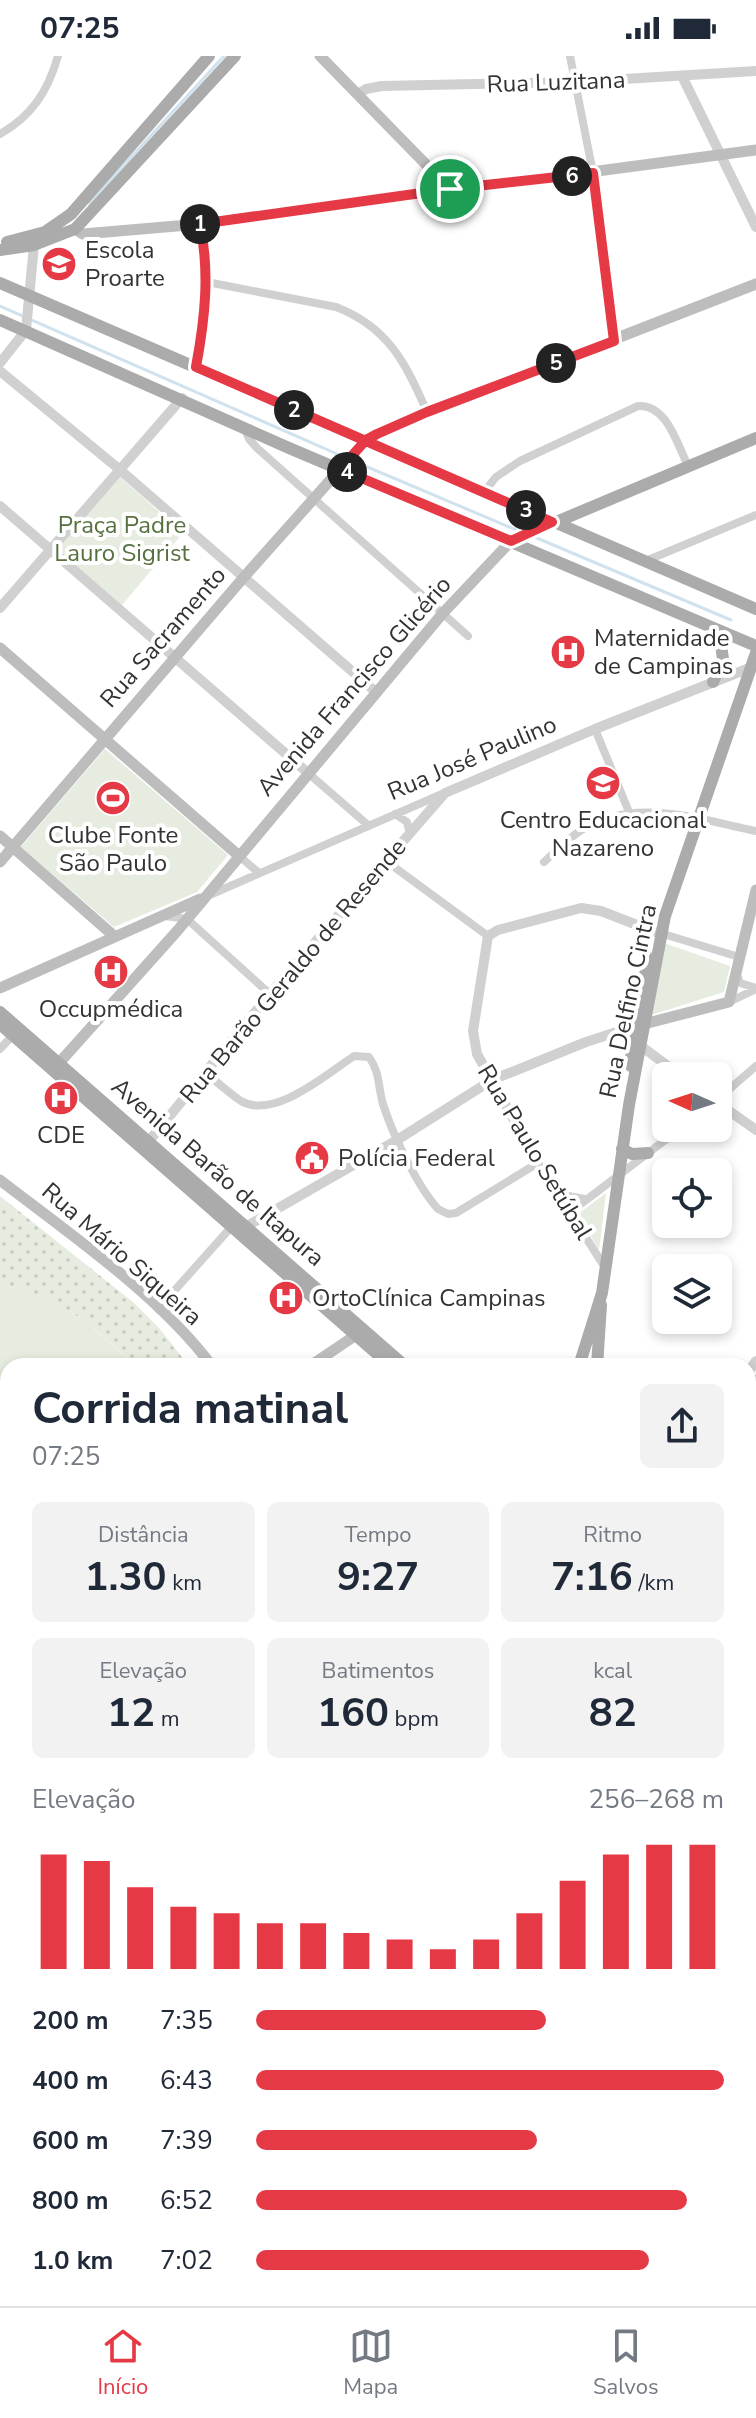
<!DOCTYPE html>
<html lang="pt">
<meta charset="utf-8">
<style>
body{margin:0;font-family:"Nunito Sans",sans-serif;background:#f2f2f3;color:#1f2937;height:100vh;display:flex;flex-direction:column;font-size:30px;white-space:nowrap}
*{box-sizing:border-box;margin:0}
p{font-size:26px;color:#747a83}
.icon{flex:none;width:44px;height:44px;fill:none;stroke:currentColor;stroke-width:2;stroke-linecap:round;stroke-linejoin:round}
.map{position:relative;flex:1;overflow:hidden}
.sheet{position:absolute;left:0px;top:1302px;width:756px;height:948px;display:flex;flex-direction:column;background:#fff;border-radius:24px 24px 0 0;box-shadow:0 4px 12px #0003}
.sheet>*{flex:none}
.needle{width:52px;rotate:273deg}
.controls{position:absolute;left:652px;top:1006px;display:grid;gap:16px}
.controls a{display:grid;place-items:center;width:80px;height:80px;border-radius:12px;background:#fff;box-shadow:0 4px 12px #0003;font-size:40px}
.pin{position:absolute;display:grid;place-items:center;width:68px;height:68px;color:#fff;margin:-34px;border:4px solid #fff;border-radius:50%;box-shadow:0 2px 8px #0007}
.km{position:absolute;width:40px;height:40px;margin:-20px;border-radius:50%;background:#222;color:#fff;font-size:22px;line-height:40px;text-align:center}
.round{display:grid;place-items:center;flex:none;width:84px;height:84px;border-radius:12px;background:#f2f2f3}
.summary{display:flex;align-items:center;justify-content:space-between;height:136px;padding:0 32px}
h1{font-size:44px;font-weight:700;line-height:60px}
.stats{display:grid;grid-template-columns:repeat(3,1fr);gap:12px;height:136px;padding:8px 32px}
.stats div{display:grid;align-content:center;border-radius:12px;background:#f2f2f3;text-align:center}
.stats b{font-size:40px;font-weight:700}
.stats small{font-size:22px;font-weight:400}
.stats p{font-size:22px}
.chart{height:224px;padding:16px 32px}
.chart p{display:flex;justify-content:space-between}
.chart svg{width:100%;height:144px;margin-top:8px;stroke:#e63946;stroke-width:6}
ul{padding:0 32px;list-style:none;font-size:26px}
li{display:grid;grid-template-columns:128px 96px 1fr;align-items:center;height:60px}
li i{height:20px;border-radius:10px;background:#e63946}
.status{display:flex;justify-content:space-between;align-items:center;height:56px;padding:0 40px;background:#fff;direction:ltr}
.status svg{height:22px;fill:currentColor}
.menu{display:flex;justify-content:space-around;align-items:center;height:112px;border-top:2px solid #e0e1e3;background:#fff;font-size:22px;color:#747a83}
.menu a{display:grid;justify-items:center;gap:4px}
.menu .on{color:#e63946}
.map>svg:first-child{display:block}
.grass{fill:url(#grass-dots)}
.park{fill:#e6ecdf}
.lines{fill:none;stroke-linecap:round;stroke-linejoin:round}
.stream{stroke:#cfe2ee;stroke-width:3}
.minor{stroke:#d0d0d0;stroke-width:8}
.tertiary{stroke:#d0d0d0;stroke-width:10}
.secondary{stroke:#bdbdbd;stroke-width:11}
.primary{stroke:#ababab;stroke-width:12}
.route-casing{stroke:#fff;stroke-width:16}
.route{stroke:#e63946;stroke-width:10}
.labels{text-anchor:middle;stroke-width:8;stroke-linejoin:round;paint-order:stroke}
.street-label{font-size:24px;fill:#333;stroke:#fff}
.poi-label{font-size:24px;fill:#333;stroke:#fff;text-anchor:start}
.park-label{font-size:24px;fill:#56703f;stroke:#fff}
</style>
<div class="status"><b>07:25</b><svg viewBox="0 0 49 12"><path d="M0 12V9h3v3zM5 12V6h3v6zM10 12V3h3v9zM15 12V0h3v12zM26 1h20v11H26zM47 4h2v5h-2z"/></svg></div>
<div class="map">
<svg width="756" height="2250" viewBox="0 0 756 2250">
<defs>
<pattern id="grass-dots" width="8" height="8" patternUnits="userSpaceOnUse" patternTransform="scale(2)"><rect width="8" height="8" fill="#e6ecdf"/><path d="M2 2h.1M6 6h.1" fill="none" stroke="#c6cbc0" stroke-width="1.8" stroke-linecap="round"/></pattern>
</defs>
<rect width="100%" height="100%" fill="#fff"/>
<path class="grass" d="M0 1140 133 1246 159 1272 189 1310H136C92 1270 62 1239 0 1229Z"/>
<path class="park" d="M118 419 183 477 122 549 57 493Z
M105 693 228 799 197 836 114 871 21 791Z
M664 887 730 910 724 936 648 960Z
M606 1137 599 1194 578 1158Z
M0 1229C61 1238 92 1271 136 1310H8V1399L0 1393Z"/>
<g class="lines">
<path class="stream" d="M89 147 224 0
M0 250 344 401
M351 404 521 476
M532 480 731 564"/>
<path class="minor" d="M570 0 593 117 614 285
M0 78C32 60 48 35 58 0
M207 226 336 251C388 271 406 307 427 356
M244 371 249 383 257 392 468 580
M484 436 496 421 520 405 638 350C667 348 677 388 688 410
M648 504 756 459
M595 673 629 756
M308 717 369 770
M395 758 407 766 410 778
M238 799 259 817
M386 805 488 880
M544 806C555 796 565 786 577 777 631 739 697 763 756 775
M212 838 442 738
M165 860 187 863 270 938
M660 877 739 901
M736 916 740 927 756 932
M729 946 756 933
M0 993 13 979
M206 1017C217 1026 229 1037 241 1045 274 1064 327 1018 354 1000L369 1001C380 1016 378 1031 383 1048 392 1077 417 1130 438 1153L448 1158 456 1157 538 1107 606 1213
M718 1043 756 1010
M557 1138 585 1143
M569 1157 681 1072
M158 1253 233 1169
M748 1319 756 1324
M0 1575 8 1580
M0 1671 8 1676
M0 1764 8 1769
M0 2026 8 2012
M0 2034 8 2050
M0 2068 5 2062 8 2052
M748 2093 756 2078
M0 2209 8 2214
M57 2242 71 2250
M320 2242 326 2250
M539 2242 551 2250
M23 2250 27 2242
M170 2250 175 2242"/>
<path class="tertiary" d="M682 20 756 171
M358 38 366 33 382 30 575 26 756 15
M0 307 26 274 34 189
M0 315 119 413 376 636
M0 450 308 717
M0 552 182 342
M641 990 681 1020
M718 1047 756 1074
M144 1091 270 938 445 737 595 673 752 611
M538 1107 477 998 473 975 488 880 498 874 581 852 601 855 655 876
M247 1170 397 1084 492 1024 586 986 632 971
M748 1316 756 1305
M748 1494 756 1483
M748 1783 756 1772
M467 2250 473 2242"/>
<path class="secondary" d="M320 0 450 133
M75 173 83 178 200 168 756 94
M196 311 207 226 200 168
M0 592 238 799
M0 780 114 880
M0 806 244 521 366 384 427 356 756 228
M0 932 200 843
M644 968 729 946 756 834
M60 1006 178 874 443 557 511 485
M0 1124C70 1178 159 1239 212 1310
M310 1310 362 1275
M5 1471 8 1486
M0 1521 8 1516"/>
<path class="primary" d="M7 186 45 176 71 158 209 0
M0 194 34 189 75 173 235 0
M0 227 756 553
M0 264 289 392 756 590
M511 485 756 382
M713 626 723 603 719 575
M0 956 405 1310
M0 968C130 1082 261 1196 391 1310
M631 1010 632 971 649 902
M622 1093 632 1098 648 1097
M579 1310 602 1237 629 1049 665 860 756 597
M597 1310 601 1249
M748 1565 756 1561
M748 1613 756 1620
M748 1761 756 1766
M0 1895 8 1892"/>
</g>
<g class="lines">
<defs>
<path id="route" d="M450 133 200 168C210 217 205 262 196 311L552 466 511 485 340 413 366 384 377 378 427 356 614 285 593 117 450 133"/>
</defs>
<use href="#route" class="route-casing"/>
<use href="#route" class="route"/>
</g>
<defs>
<symbol id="university-disc" viewBox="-11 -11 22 22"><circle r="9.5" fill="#e63946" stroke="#fff"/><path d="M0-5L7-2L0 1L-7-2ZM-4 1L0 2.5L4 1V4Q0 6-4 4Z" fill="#fff"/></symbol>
<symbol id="hospital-disc" viewBox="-11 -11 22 22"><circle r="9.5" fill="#e63946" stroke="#fff"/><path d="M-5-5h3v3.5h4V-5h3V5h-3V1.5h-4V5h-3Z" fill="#fff"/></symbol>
<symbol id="stadium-disc" viewBox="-11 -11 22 22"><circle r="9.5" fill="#e63946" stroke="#fff"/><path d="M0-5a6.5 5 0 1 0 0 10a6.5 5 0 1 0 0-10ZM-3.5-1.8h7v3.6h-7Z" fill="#fff"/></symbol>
<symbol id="civic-disc" viewBox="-11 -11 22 22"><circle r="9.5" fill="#e63946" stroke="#fff"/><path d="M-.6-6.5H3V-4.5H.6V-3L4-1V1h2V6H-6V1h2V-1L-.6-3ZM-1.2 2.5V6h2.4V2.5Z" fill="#fff"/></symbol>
</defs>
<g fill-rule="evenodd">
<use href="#university-disc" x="39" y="188" width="40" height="40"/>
<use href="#hospital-disc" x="548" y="576" width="40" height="40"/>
<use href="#university-disc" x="583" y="707" width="40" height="40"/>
<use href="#stadium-disc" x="93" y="722" width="40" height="40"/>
<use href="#hospital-disc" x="91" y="896" width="40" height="40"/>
<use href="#hospital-disc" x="41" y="1022" width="40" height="40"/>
<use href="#civic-disc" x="292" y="1082" width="40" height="40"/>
<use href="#hospital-disc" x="266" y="1222" width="40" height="40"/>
</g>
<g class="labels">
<g class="street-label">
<text transform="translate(556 26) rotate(-2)" y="8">Rua Luzitana</text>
<text transform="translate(163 581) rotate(-49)" y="8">Rua Sacramento</text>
<text transform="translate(354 630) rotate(-49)" y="8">Avenida Francisco Glicério</text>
<text transform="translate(472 702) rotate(-23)" y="8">Rua José Paulino</text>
<text transform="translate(293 915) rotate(-50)" y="8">Rua Barão Geraldo de Resende</text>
<text transform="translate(628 945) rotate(-78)" y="8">Rua Delfino Cintra</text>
<text transform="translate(535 1096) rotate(59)" y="8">Rua Paulo Setúbal</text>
<text transform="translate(218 1116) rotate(41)" y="8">Avenida Barão de Itapura</text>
<text transform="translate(122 1198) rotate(41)" y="8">Rua Mário Siqueira</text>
</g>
<g class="poi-label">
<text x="85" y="202">Escola<tspan x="85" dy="28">Proarte</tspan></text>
<text x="594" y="590">Maternidade<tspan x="594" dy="28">de Campinas</tspan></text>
<text x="603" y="772" text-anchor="middle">Centro Educacional<tspan x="603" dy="28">Nazareno</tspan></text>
<text x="113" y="787" text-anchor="middle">Clube Fonte<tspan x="113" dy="28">São Paulo</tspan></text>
<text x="111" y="961" text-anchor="middle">Occupmédica</text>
<text x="61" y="1087" text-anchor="middle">CDE</text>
<text x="338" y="1110">Polícia Federal</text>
<text x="312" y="1250">OrtoClínica Campinas</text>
</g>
<g class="park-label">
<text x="122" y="477">Praça Padre<tspan x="122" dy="28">Lauro Sigrist</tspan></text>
</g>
</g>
</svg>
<div class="controls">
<a><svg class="needle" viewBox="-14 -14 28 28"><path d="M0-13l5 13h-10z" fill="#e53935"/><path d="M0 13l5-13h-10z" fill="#747a83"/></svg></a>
<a><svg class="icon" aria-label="locate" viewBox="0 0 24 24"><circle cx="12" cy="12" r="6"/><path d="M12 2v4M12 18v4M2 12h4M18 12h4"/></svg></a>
<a><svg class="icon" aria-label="layers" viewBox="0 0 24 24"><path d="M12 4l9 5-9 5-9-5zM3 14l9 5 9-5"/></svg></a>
</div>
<div class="pin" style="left:450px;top:133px;background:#1e9e55"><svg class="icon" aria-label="arrive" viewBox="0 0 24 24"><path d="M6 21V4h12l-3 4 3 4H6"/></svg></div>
<b class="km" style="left:200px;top:168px">1</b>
<b class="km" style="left:294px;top:354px">2</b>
<b class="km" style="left:526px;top:454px">3</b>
<b class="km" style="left:347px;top:416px">4</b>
<b class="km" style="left:556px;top:307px">5</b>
<b class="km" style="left:572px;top:120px">6</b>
<section class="sheet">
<div class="summary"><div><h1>Corrida matinal</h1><p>07:25</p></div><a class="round"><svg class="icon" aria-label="share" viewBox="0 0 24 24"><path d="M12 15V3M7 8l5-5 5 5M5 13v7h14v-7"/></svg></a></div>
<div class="stats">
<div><p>Distância</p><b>1.30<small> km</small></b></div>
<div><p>Tempo</p><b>9:27</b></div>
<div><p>Ritmo</p><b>7:16<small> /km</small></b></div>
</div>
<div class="stats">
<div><p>Elevação</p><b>12<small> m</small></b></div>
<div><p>Batimentos</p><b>160<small> bpm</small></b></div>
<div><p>kcal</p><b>82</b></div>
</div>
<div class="chart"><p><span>Elevação</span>256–268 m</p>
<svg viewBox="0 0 160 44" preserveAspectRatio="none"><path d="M5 44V9M15 44V11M25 44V19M35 44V25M45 44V27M55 44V30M65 44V30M75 44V33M85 44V35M95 44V38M105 44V35M115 44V27M125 44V17M135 44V9M145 44V6M155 44V6"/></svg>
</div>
<ul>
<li><b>200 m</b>7:35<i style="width:62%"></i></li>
<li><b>400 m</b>6:43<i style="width:100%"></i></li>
<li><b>600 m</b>7:39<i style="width:60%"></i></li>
<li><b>800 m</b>6:52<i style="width:92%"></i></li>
<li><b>1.0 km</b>7:02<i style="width:84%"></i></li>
</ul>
</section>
</div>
<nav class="menu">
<a class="on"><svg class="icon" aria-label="home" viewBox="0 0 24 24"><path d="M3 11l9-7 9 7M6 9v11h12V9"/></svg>Início</a>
<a><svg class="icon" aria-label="map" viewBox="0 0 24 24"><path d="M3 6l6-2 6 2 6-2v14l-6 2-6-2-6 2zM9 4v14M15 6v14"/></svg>Mapa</a>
<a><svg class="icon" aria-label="saved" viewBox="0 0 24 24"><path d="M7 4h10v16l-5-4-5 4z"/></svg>Salvos</a>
</nav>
